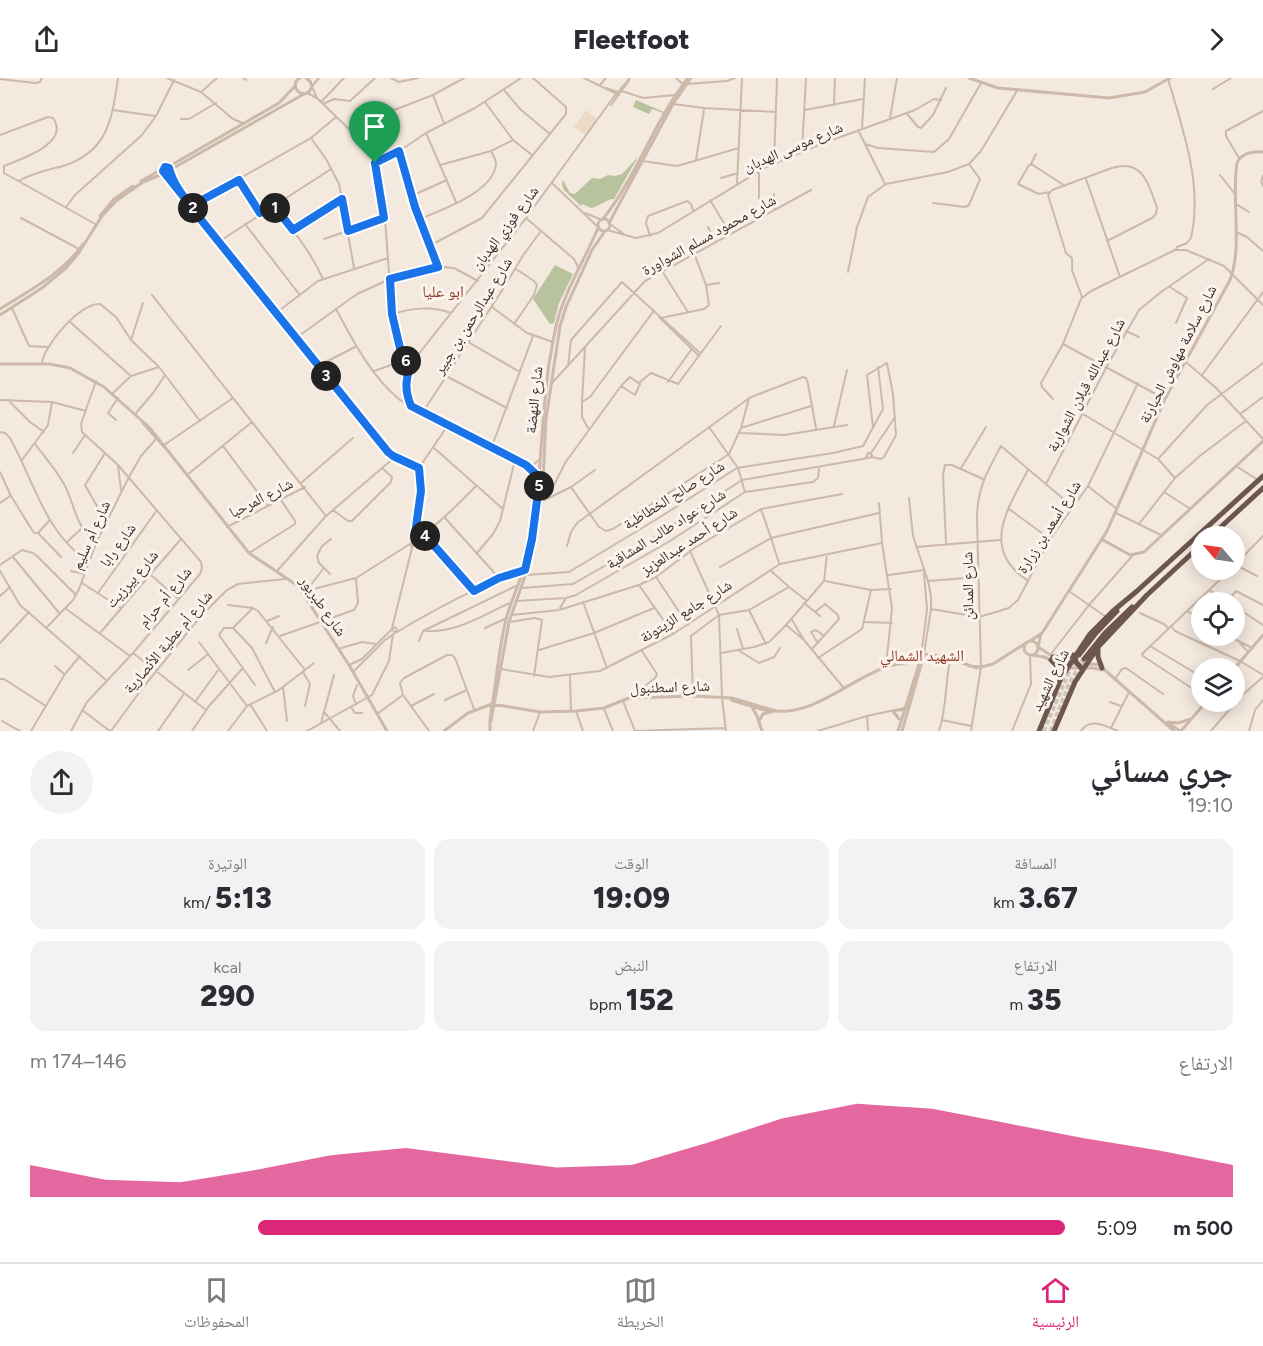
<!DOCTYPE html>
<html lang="ar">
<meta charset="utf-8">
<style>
body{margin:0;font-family:Figtree,"Noto Naskh Arabic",sans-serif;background:#f2f2f3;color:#2b2b33;direction:rtl;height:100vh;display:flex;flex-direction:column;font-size:22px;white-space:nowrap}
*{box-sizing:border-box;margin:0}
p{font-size:20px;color:#7c7c81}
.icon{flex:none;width:33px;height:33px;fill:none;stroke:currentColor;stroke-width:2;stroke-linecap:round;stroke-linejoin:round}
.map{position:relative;height:653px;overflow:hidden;direction:ltr}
.sheet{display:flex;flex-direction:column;background:#fff;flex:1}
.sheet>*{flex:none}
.needle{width:39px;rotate:299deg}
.controls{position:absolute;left:1191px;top:448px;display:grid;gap:12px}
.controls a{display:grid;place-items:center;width:54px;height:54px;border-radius:50%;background:#fff;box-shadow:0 3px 15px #0003;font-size:30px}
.pin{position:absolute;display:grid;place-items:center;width:51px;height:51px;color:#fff;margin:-62px -26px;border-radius:50% 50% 50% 0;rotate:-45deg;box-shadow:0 0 6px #0007}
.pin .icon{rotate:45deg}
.km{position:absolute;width:30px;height:30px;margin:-15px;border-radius:50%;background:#222;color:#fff;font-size:16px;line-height:30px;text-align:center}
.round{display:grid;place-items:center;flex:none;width:63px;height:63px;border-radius:32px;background:#f2f2f3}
.headline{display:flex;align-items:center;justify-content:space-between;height:102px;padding:0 30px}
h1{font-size:33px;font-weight:800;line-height:45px}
.metrics{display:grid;grid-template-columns:repeat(3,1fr);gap:9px;height:102px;padding:6px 30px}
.metrics div{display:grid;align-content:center;border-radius:15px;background:#f2f2f3;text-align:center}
.metrics b{font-size:30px;font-weight:800}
.metrics small{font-size:16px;font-weight:400}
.metrics p{font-size:16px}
.chart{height:168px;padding:12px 30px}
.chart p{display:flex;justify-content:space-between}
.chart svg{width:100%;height:108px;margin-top:6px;fill:#db2777;opacity:.7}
ul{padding:0 30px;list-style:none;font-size:20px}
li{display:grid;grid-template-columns:96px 72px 1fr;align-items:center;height:45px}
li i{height:15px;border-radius:8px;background:#db2777}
header{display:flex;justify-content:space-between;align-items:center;height:78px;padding:0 30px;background:#fff;font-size:27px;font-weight:800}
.dock{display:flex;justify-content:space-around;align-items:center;height:84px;border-top:2px solid #e1e1e2;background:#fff;font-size:16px;color:#7c7c81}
.dock a{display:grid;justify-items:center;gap:3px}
.dock .current{color:#db2777}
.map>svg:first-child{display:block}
.green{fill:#b8c39e}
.plaza{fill:#ecdac6}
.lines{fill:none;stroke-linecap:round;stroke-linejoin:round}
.trunk-tunnel{stroke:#cfc4bb;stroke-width:5;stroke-dasharray:5 2.5;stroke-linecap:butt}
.minor{stroke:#ccb9aa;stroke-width:2}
.tertiary{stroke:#ccb9aa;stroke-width:3}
.trunk{stroke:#6c564e;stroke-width:5}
.route-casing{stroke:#fff;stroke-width:12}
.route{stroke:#1a73e8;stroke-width:8}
.labels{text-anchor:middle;stroke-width:6;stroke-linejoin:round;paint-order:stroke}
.street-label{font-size:15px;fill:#3a2e2a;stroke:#fbf3ec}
.neighbourhood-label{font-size:16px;fill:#8b3720;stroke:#fbf3ec}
</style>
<header><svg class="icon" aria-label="forward" viewBox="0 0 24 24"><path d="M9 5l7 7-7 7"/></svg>Fleetfoot<svg class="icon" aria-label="share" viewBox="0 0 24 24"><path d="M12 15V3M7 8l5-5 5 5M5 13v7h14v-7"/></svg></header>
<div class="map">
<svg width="1263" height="653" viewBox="0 0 1263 653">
<rect width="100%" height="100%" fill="#f4e9df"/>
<path class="green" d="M636 22 664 34 663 35 652 31 649 36 633 29Z
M638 79 614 121C606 121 599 129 591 130L582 126 581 128 564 112 562 106 563 102 570 115 575 116 592 100 600 101 608 97 615 98 622 96Z
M555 187 573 196 559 225 554 245 550 246 533 221Z"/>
<path class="plaza" d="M586 32 597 41 586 57 574 49Z"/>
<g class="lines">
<path class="trunk-tunnel" d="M1043 653 1071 588
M1051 653 1070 605 1084 581"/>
<path class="minor" d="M167 0 201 14 233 41 243 45
M243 0 246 2
M391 0 399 4 418 0
M584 0 619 17
M676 0 683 6
M0 1 35 5 40 4 42 0
M1168 1C1183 52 1203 107 1191 160L1187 165 1177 169 1175 172
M687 6 727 3 735 0
M600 7 606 0
M312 8 319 0
M312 9 317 20
M606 10 618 14
M1213 11 1231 0
M504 12 520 31 550 56
M622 13 643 20 675 17
M201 14 217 0
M307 15 317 20 354 56 368 72 375 85 385 140 392 236 403 283
M433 17 444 45
M321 24 344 0
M485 24 513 62 532 77
M323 26 334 21 350 23 375 0
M673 26 704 30 776 34
M611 27 629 3
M834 27 835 0
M113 32 155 38
M805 32 863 21
M907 36 918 49 921 50 933 37 946 10
M890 40 897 0
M181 41H189L216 25
M862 51 865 0
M858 52 885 106
M355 55 389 34 433 17 464 0
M426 55 456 124
M0 57 48 39 53 40C71 65 21 81 4 88
M311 60 326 81 339 106 354 190
M865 66 878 70 934 74 949 61 981 5
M399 73 415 129 438 189
M802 73 806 0
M1239 80 1226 58V53L1263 33
M696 82 704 32
M643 83 677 88 739 70
M375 85 392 78 426 55 475 30 521 0
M774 85 777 0
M1031 86 1036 76
M440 87 491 73 513 62
M4 88V95L97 147
M759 92V121
M166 95 388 374 395 379 419 390
M1220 97 1235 116
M1263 98 1261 104 1263 108
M721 100 738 95
M1086 101 1120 199
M239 102 259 135
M19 103C32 95 48 92 63 88 108 74 112 41 118 0
M552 105 598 149
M737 105 742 0
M1050 114 1039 116 1018 106 1029 87H1033L1065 108
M774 116V132
M411 118 447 102
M710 122 730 155
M933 125 965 129 969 127 980 101 969 86
M1236 126 1249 134
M191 128 311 60 336 39
M66 129 75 117 142 57 156 38 174 2
M274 129C293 152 311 174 323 201
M585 135 602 142
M21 140 79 171
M526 140 574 181 578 189
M420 141C441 132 494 114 496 86 496 81 493 77 491 73
M245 146 299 216
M610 146 625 157
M708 149 715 163
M293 152 341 121
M607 152 636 160 658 155 766 89 821 66 915 32 934 21 941 22
M1236 154 1247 159 1263 173
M650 158 646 145 648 138 687 123 691 126 693 132
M324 161 385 140
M220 163 331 91
M431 167 482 140 566 36V29L533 0
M662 193 688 234
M848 194 857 149 868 119 886 106 948 94 969 86 981 73 1018 11
M706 207 719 205
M1170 209 1187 220 1176 245
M152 217 326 438
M1082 219 1072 192V180L1066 175 1048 117 1052 112 1112 90C1143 80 1149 107 1157 130L1156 136 1152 140 1107 163
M492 229 527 255 553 264
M12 230 29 268 47 269
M336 231C353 263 371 298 400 322L526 387 539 398
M276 235 318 203 388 180
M392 236C413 230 431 228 451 235
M659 239 698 277
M661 240 704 231 709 227 706 207 694 175
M70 244 131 298
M514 246 534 217 537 207 534 203 516 191
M1126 253 1139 259
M296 260 357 216 390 201 444 189 454 190 478 203
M131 262 143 225
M468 264 520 294
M1063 266 1165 321
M1186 284 1216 310 1263 361
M42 285C44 267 81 224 100 226L116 239 131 262 159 289 200 343
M318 288 355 269
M568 288 571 262 622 204 700 275
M374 293 403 283 414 282
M1202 297 1263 214
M446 298 507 330
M640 304 651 295 678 306 721 248
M668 304 691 272
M552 305 645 203 811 112
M113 315 131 298 159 289
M1053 321 1042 309 1041 305 1063 266 1081 221 1091 213 1175 172H1186L1224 188 1263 227
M0 322 52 324 86 333
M8 322 30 344 44 354
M582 324 585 270
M411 328C404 311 405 298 414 282L526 140 613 20 630 0
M423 334 503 211 524 176 541 153
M136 335 154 314 165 297
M1083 336 1158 381 1175 400
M1240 336 1263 319
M116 342 108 335 118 320
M834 348 847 292
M709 349 738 390 745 414
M588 350 582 339V324L590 319 653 234
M741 350 811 328
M0 354 5 355 10 360C33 401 46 457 88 483
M740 355 784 357 847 347
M35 366C45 379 56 392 64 406 75 425 75 452 97 463
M164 367 233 320
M223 368 268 428
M492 368 533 258
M433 369 503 431
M73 375 85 357
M105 375 85 407 106 444
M868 375 872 377 870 380 866 379Z
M871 375 895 339
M871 379 881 381 884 379 896 357 893 316 887 285 867 297 873 349
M1158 381 1207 327 1263 285
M22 382 48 347 52 324
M526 387H533L539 382
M118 388 121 412
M1236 388 1258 402
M961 390 986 349
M0 394 11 418 34 455H38L50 442
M187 397 252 344
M301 405 353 360
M1046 406 1107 288 1139 232 1161 214 1209 181
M571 409 595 392
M1089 409 1117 431
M1164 414 1189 430
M548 419 565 385 621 308 630 299 640 306 635 317 621 308
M909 420 913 458 928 503 931 518V531L924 576
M541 423 547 421 571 409 599 449 606 453 613 451 729 376 741 350 749 320 803 299 806 300 808 306 816 350
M0 425 10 418
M879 425 882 465 892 530 886 588
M1009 431 1050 461
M333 432 348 443H352L391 404 392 399 383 391
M1116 435 1161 457
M445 440 499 500
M1139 446 1175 400 1201 377 1246 343
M227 449 305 409
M38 455 61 479
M423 455 474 513
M415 460C431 455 463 421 476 408
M67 464 82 450
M946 465 943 397 945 387H952L983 401
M411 468 420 419 419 390 448 347
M567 468 571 454 577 445 748 321
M916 469 1000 462
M690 473 719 537 722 620 726 653
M249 475 295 446V443L281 422
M477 475 493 456 500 443 515 382
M13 479 60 536
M779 485 771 460 879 435
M0 487 22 472 33 475 38 479 76 517
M1236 487 1257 498
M1234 488 1263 458
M720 489 771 460 761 431
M770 492 789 509
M0 493 20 527 106 602
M71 493 85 496
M277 493 326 438 395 379
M330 496 319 485 317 478 322 468 331 461
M151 497 177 520
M526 497 569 494 657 441 737 390 833 375 863 368 883 331 878 289
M889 497 924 492
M656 499 688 547
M1027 502C980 471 1008 430 1028 392
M825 503 871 512 891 511
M928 503 979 499
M82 505 121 530
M639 507 673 556
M522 510 573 506 653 460 742 402 868 380
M307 512 323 491
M1209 512 1229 525
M1069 513 1106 539
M302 514 356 500 410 466
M98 515 157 432
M0 518 9 510
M516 523 566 520 576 517 670 463 745 414 813 404 818 400 819 391
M583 524 607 590
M1227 524 1236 513 1263 527
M804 525 820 538
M228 527 253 530 258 533 305 592
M1234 528 1263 547
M65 530 130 578
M253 530 233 550H224L219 557 255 607
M560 530 566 520
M931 531 979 539 1009 530 1018 522 1050 461 1088 408 1138 305
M191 532 200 539
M1187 533 1202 542
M1140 535 1164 546 1168 550
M512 537 559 532 639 507 656 499 696 469 761 431 842 416
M792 542 804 562 843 609
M267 543 279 538
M509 544 535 540 542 542 534 598
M865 544 892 545
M786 547 804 562
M1171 548 1175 553 1240 583 1263 597
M47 549 73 522 79 511 97 463 129 399 141 378 156 361
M395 549 397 552 395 555 392 551Z
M233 550 252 570 275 614
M392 550 414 462 415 448
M485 550 507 540
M737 551 743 571
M426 553C457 555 483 537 510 525
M397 554C437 530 479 507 524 492
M100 555 181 461
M280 558 354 532 358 525 356 500
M1229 558 1252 570
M419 563 423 553 516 508
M199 564 247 628
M0 565 29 534
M266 565 273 549
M818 565 811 554 816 552 824 558
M1240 565 1248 574
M766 566 749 532 789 509 807 523
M1150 568 1202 599
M338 571 362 564 376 566
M812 571 839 541 838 537 825 526 815 534
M539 572 594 555 654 530
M738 572 759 585 774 579 780 570
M133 575 206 632
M721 575 754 569 769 564 786 547 824 503 827 476
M1051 576 1089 527 1133 477
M921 579 927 531 924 495
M818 580 862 551 871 512
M349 587 362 581 392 551
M55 588 64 596
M501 591 549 599 600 593 673 556 780 486 882 465
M188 592 207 577
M303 594 310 606 305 628
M353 594 385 562 395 555
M570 598 571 634
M0 601H4L46 628
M1115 601 1122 591 1126 590 1163 616
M1202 602 1196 611H1193L1143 578 1142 576 1230 492
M283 609 287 643
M693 618 691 558 719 537 749 532
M631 619 655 600 657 596 642 573
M445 622 467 612
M623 623 635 653
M195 624 219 591
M1110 624 1121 628
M250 626 267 653
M356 627 353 618 357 607
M411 628 434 616
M351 629 355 635H362
M604 631 613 653
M82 632 110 653
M576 633 583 653
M893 633 905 632
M325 635 340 653
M377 636 403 617
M867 638 868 653
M942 642 971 648
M2 643 20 653
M321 645 334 597
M1111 650 1129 614
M31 653 65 596 80 578
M71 653 87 624 133 575 200 496 202 490 201 484 118 387 82 354 81 346 96 303
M111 653 141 612 200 539 227 512 238 506 285 501
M158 653 184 616
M192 653 209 628 242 591
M228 653 247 628 279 612 314 585
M307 653 372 617 389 583 393 556
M429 653 403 617 400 605 404 600 447 577H452L455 580 474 631
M533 653 540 634
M635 653 725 650
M818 653 867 638 909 629
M939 653C947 629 945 606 950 582
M971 653 981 589 977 442C977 410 987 394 1001 368L1073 429
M1012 653 1031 606 1030 577
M1081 653C1090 639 1105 648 1118 653
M1211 653 1239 620 1263 599
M1249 653 1255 632 1263 622"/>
<path class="tertiary" d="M300 0 296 3C294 10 297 15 304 16L309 14 312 9 310 3 306 0
M969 0 998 10 1109 20 1145 14 1170 0
M163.5 92a3.5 3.5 0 1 1 7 0a3.5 3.5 0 1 1-7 0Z
M168 89 279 25 295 8
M170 92 304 16
M141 103 164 90
M100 138 114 121 133 108
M598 147a6 6 0 1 1 12 0a6 6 0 1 1-12 0Z
M603 141C637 98 654 43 688 0
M609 145 673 26 691 0
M0 231C30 212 62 196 83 166
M0 237 42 210 66 190 78 176 102 138 116 123 143 104 165 95
M0 286H50L70 290 104 309 149 349 249 475 298 508 349 587 387 653
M143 345 169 374
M1103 462 1130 477 1144 474 1263 363
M1024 570a7 7 0 1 1 14 0a7 7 0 1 1-14 0Z
M1030 563 1042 555 1107 453 1165 321 1230 202C1243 168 1231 120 1237 85 1241 75 1253 73 1263 74
M1038 569 1052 578
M1038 569 1041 556
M1032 577 1044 579 1071 590H1094L1102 592
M922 580 949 582
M1058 581 1078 587 1092 586 1099 587 1174 653
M969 588 981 589
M1234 591 1263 557
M731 622 768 633
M752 629 757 638 762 653
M775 633C815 637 849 602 886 589 900 584 913 587 924 576L942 578 977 590 993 586 1026 565
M893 633 899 641
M491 643 509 544 530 484 542 423 546 341 560 248 566 229 592 172 605 153
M759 643 763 636 774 633
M1168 644 1178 645 1191 641
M1170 646 1180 653
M444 653 468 635 492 626 540 634 576 633 604 630 629 620 693 618 732 620 776 633
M490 653V641C496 608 498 574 506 541 514 513 528 488 532 459 541 402 541 344 549 286 552 270 554 253 559 237 568 207 586 179 598 150
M898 653 920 583
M902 653 924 577
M1181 653 1206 624"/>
<path class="trunk" d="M1210 459 1263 410
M1098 569V579L1102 590
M1075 577 1076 584 1082 591
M1079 577 1096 555 1117 533
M1053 579 1064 580 1073 577
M1084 581 1105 555 1132 529
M1051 582 1060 591 1061 600
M1039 653 1061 600 1090 556 1113 533 1137 513 1263 398
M1054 653 1075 604 1098 569 1147 517 1202 466"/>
</g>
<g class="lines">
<defs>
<path id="route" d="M375 85 384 140 348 153 342 121 293 152 274 128 260 135 239 102 191 128 163 93 165 89 169 90C174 110 190 126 202 143L388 374 393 378 419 390 421 413 415 456 423 455 474 513 499 500 525 492 532 461 540 400 526 387 411 328C404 311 405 298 414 282L403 283 392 236 390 201 438 189 415 129 399 73 375 85"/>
</defs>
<use href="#route" class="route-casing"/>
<use href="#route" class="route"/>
</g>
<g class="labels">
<g class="street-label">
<text transform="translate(793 69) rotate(-23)" y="5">شارع موسى الهدبان</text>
<text transform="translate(505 150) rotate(-53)" y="5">شارع فوزي الهدبان</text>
<text transform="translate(709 157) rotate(-29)" y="5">شارع محمود مسلم الشواورة</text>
<text transform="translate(473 238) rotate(-58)" y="5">شارع عبدالرحمن بن جبير</text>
<text transform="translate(1178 276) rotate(-63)" y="5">شارع سلامة مهاوش الحبارنة</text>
<text transform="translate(1086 307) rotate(-62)" y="5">شارع عبدالله قبلان الشواربة</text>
<text transform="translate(534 322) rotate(-84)" y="5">شارع النهضة</text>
<text transform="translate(674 417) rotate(-32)" y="5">شارع صالح الخطاطبة</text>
<text transform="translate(261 420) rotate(-27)" y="5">شارع المرحبا</text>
<text transform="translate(1049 449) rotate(-58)" y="5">شارع أسعد بن زرارة</text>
<text transform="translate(666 451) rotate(-32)" y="5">شارع عواد طالب المشاقبة</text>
<text transform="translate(91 457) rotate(-66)" y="5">شارع أم سليم</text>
<text transform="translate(689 463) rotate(-33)" y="5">شارع أحمد عبدالعزيز</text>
<text transform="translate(118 467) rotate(-54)" y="5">شارع رابا</text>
<text transform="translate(132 501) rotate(-49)" y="5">شارع بيرزيت</text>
<text transform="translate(968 508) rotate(-91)" y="5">شارع المدائن</text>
<text transform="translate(165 519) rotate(-50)" y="5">شارع أم حرام</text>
<text transform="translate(323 528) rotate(55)" y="5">شارع طبربور</text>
<text transform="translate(686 533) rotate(-32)" y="5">شارع جامع الزيتونة</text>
<text transform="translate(168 564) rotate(-50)" y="5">شارع أم عطية الأنصارية</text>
<text transform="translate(1050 602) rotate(-64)" y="5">شارع الشهيد</text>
<text transform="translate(670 609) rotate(-2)" y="5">شارع اسطنبول</text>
</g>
<g class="neighbourhood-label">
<text x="443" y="219">ابو عليا</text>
<text x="922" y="583">الشهيد الشمالي</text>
</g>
</g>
</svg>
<div class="controls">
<a><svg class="needle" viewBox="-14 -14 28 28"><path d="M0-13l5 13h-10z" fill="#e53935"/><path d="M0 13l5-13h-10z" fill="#7c7c81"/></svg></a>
<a><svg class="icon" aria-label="locate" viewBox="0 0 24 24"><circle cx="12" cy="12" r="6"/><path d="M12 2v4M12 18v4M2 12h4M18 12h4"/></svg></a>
<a><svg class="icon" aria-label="layers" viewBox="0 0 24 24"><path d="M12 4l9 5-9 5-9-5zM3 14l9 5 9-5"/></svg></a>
</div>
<div class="pin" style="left:375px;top:85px;background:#1e9e55"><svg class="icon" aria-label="arrive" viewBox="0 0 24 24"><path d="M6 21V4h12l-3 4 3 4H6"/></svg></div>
<b class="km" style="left:275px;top:130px">1</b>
<b class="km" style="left:193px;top:130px">2</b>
<b class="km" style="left:326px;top:298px">3</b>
<b class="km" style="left:425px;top:458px">4</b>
<b class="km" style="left:539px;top:408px">5</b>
<b class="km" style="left:406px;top:283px">6</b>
</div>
<section class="sheet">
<div class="headline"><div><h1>جري مسائي</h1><p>19:10</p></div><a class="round"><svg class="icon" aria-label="share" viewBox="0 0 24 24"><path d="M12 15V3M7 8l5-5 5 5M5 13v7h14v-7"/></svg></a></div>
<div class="metrics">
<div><p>المسافة</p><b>3.67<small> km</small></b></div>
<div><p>الوقت</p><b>19:09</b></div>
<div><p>الوتيرة</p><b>5:13<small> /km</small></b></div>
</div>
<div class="metrics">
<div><p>الارتفاع</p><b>35<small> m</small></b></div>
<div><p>النبض</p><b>152<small> bpm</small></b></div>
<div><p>kcal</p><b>290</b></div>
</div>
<div class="chart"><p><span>الارتفاع</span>146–174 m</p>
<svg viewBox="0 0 160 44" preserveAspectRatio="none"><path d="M0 44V31L10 37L20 38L30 33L40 27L50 24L60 28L70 32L80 31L90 22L100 12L110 6L120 8L130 14L140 20L150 25L160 31V44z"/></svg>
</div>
<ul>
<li><b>500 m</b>5:09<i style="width:78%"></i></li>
</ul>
</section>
<nav class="dock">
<a class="current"><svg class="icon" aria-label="home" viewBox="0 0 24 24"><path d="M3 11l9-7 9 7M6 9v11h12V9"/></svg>الرئيسية</a>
<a><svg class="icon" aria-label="map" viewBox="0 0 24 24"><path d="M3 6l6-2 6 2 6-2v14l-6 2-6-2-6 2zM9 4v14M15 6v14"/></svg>الخريطة</a>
<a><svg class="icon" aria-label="saved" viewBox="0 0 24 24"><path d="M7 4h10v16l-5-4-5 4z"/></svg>المحفوظات</a>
</nav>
